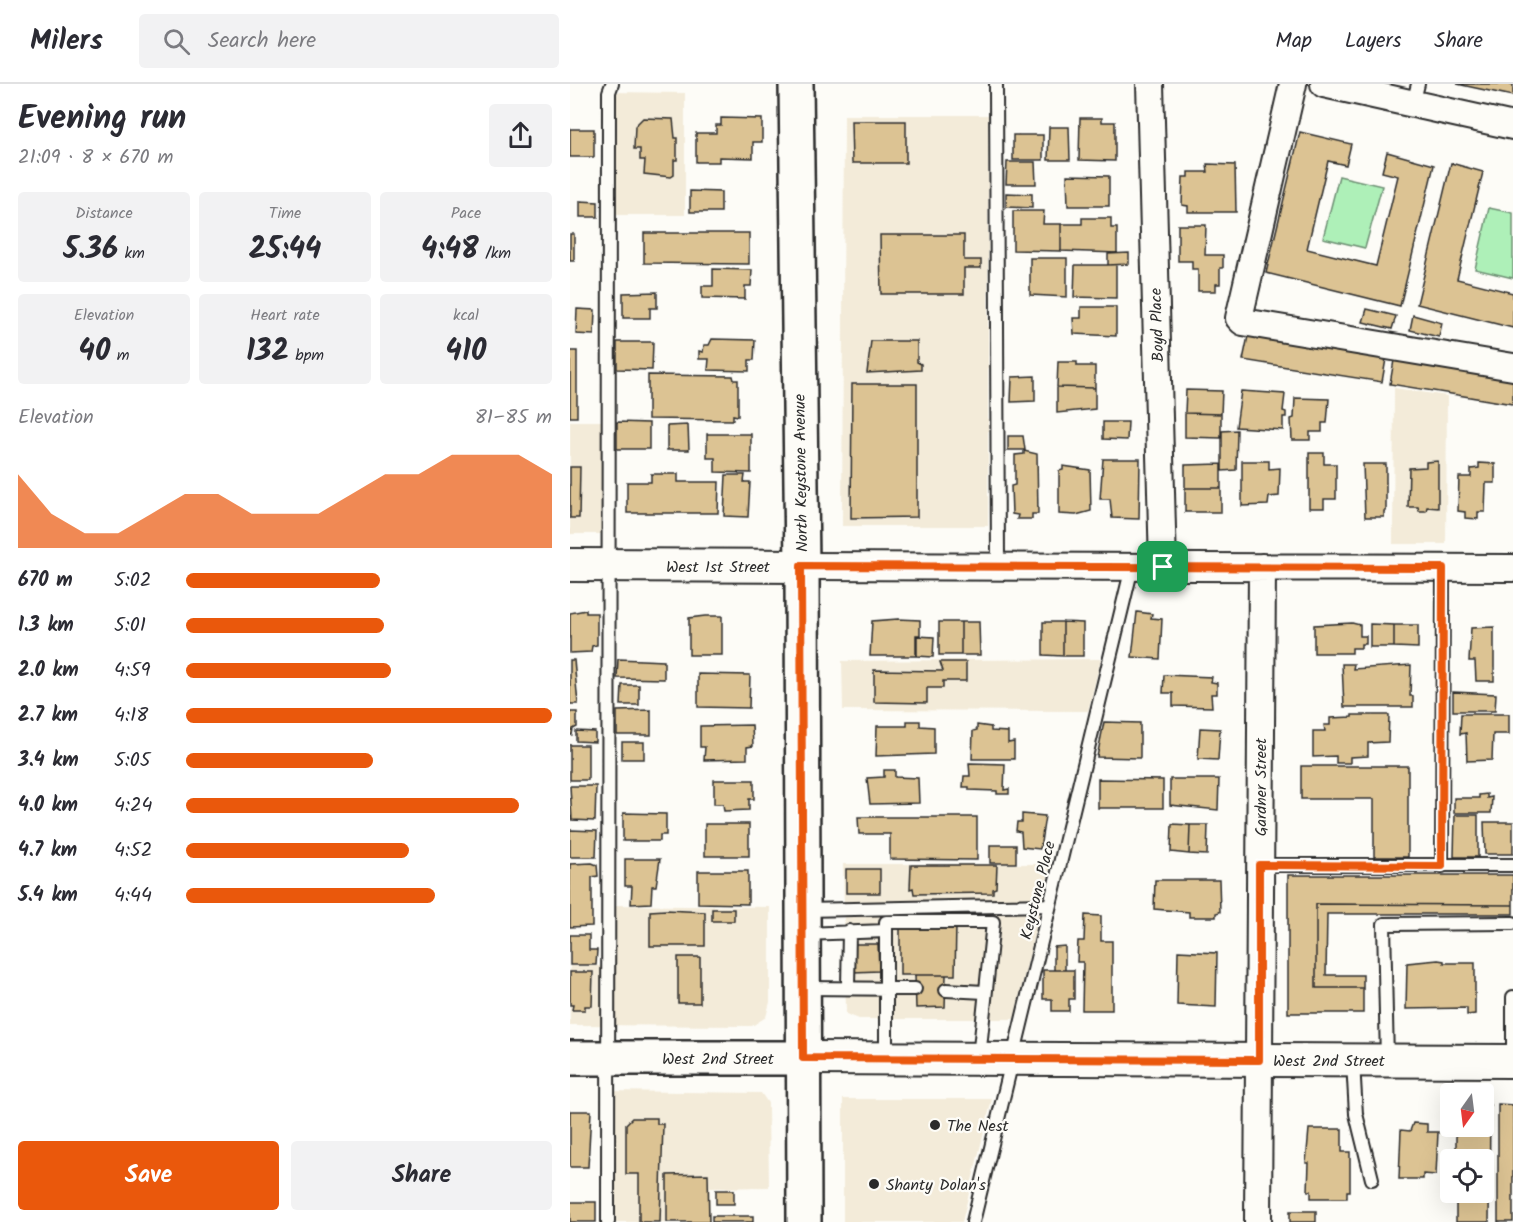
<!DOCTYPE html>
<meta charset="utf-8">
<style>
body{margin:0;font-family:Kalam,sans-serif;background:#f2f2f3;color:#2b2b33;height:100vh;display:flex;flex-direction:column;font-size:22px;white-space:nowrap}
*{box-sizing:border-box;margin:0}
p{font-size:20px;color:#7c7c81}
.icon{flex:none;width:33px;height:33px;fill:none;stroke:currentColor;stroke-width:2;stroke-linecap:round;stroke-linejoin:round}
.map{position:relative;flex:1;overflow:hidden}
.sheet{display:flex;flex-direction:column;background:#fff;width:570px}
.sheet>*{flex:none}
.needle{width:39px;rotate:194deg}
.controls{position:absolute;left:870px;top:999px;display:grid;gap:12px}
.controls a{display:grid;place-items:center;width:54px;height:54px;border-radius:6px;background:#fff;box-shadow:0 6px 24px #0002;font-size:30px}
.pin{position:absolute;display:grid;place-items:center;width:51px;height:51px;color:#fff;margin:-26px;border-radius:12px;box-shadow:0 3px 9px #0006}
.round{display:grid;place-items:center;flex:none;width:63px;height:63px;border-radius:6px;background:#f2f2f3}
.head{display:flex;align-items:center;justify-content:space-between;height:102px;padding:0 18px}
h1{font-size:33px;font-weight:700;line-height:45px}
.stats{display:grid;grid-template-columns:repeat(3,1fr);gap:9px;height:102px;padding:6px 18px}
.stats div{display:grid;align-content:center;border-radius:6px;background:#f2f2f3;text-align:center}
.stats b{font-size:30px;font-weight:700}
.stats small{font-size:16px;font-weight:400}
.stats p{font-size:16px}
.chart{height:168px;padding:12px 18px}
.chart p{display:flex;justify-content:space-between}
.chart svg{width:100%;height:108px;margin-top:6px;fill:#ea580c;opacity:.7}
.button{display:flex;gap:12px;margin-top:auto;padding:12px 18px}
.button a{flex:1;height:69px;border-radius:6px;background:#ea580c;color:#fff;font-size:24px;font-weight:700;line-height:69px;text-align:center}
.button a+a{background:#f2f2f3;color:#2b2b33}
ul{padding:0 18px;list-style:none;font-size:20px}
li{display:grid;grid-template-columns:96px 72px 1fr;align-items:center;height:45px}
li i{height:15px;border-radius:8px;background:#ea580c}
header{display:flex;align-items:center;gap:36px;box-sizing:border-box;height:84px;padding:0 30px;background:#fff;border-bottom:2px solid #e1e1e2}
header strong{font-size:28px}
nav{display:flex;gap:33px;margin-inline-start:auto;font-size:21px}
.search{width:420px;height:54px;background:#f2f2f3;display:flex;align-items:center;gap:15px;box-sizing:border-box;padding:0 21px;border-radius:6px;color:#7c7c81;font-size:22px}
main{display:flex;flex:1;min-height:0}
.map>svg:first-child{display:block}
.built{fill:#f3ebd9}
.green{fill:#aef0b8;stroke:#6c8e72;stroke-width:1.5}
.building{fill:#dcc393;stroke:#2b2b2b;stroke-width:1.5}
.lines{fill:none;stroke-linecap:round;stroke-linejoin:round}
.service-casing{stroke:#2b2b2b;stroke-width:16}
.minor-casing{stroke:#2b2b2b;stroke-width:30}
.tertiary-casing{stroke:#2b2b2b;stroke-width:36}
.secondary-casing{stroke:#2b2b2b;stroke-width:38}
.service{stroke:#fdfcf7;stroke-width:12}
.minor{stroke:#fdfcf7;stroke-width:26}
.tertiary{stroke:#fdfcf7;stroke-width:32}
.secondary{stroke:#fdfcf7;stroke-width:33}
.route-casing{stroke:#fff;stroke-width:12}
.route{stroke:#ea580c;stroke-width:8}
.poi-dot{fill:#2b2b2b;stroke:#fdfcf7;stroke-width:2}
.labels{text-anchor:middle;stroke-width:4.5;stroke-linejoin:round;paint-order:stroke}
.street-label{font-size:16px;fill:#2b2b2b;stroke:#fdfcf7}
.poi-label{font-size:16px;fill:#2b2b2b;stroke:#fdfcf7;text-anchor:start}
</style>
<header>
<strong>Milers</strong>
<div class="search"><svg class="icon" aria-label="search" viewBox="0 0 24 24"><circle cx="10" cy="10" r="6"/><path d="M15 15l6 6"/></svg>Search here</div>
<nav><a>Map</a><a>Layers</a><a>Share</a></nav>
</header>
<main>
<section class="sheet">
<div class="head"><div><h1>Evening run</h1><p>21:09 · 8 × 670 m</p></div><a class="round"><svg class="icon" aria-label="share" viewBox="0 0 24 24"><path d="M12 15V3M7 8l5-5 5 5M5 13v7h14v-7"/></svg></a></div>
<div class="stats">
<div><p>Distance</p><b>5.36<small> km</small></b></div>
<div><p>Time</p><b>25:44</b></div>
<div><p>Pace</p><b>4:48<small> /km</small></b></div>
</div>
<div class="stats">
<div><p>Elevation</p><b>40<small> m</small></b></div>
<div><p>Heart rate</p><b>132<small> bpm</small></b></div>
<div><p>kcal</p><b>410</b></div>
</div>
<div class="chart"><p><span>Elevation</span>81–85 m</p>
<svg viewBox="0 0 160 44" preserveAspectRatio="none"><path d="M0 44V14L10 30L20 38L30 38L40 30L50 22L60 22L70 30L80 30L90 30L100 22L110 14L120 14L130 6L140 6L150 6L160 14V44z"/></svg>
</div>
<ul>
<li><b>670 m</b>5:02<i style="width:53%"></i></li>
<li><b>1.3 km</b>5:01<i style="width:54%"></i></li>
<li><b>2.0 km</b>4:59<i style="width:56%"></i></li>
<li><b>2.7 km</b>4:18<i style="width:100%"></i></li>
<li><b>3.4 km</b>5:05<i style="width:51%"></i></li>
<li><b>4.0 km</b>4:24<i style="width:91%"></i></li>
<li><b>4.7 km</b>4:52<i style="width:61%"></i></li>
<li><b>5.4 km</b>4:44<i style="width:68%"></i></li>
</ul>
<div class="button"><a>Save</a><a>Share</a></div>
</section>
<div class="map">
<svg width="943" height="1138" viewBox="0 0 943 1138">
<rect width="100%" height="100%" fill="#fdfcf7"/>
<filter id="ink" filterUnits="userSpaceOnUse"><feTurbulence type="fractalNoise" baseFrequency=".0167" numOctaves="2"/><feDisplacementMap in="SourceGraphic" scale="12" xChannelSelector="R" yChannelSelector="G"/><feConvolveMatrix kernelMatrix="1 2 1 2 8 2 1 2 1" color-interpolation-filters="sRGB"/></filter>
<g filter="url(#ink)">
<path class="built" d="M39 8 115 9V131H39Z
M274 31H418V442H272Z
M824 304 877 312 876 460H823Z
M0 337H40V450H0Z
M531 575 518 627 273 626 272 577Z
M273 780H481L444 935H289L276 930Z
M38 821 200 823V918L196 933 182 942 0 941V882H37Z
M38 1007 191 1009 198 1019 199 1103 140 1104V1138H38Z
M273 1015H422L392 1138H273Z"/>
<path class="green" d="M769 92 812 102 795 164 753 154Z
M919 124 943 129V194L905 185Z"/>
<path class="building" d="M887 0H943V12Z
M73 34 103 35 105 54H107V76H104V91L101 93 74 90 75 76H70V65H64L65 42Z
M151 34 192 35V58H183V74L149 73V78H126V49H146V41H151Z
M510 34H532V38H545V77L509 76Z
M281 37H336V79H282Z
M479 43H499L500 76H478Z
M0 45H24V73H0Z
M730 48 781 60 776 81 758 77 737 165 806 182 828 92 812 88 817 68 864 81 830 222 696 189Z
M443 51H473V76H443Z
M437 78H465L466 100H436Z
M881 79 913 88 887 195 943 209V244L847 220Z
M637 80 665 81 666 128H618V122L612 121 613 93H618V88H638Z
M497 91 539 92V122H498Z
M120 107 151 108V128H120Z
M436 109 462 110V124L436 123Z
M10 117 28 118V133H10Z
M443 127H474L473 140H491V167L443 166Z
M512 134H541V144H547V169L491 167V140H512Z
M608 141H636L635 171H653V184H650V200H646V207H628V185H622V177H608Z
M74 149H179V180L74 179Z
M0 150H4V177H0Z
M310 151H394V176H411V184H394V210H311Z
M559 169V180L538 181V170Z
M460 174H497V213L460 211Z
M505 181H546V214L504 213Z
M143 185 182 186 181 202H175V215L132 214V202H143Z
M87 208V224H80V234H53V209Z
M511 223H546V252L504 250 503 234H511Z
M7 225 25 226 24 251 6 250Z
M797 225 826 232 822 245 793 238Z
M843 231 872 239 869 253 840 246Z
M678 252 816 275 812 298 673 276Z
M142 255 185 256 184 276H179V287L138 286 139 275H129V267L133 268 134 261H139Z
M301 257H347V278L351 280V286L297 289Z
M47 258H83L82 286 47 285Z
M0 267H7V333H0Z
M824 276 943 295V320L820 300Z
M488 278H507V282H525V304L487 303Z
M78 291 163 292 164 296H168V332L163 331V336L78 335Z
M465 292V317L441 318 442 293Z
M282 300H347V433L281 434Z
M487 303 525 304V325L487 329Z
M616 306 652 307 651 330 615 329Z
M671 307 715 310 713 327 716 328V333H713V346L666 343Z
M725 314 759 315 757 339H752V348H740V356H722L721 335 724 334Z
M615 329 651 330V354L615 353Z
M47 338 79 339V365H47Z
M533 338H558L557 356 533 355Z
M118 341 119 366H97V342Z
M667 346 666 386 652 387V347Z
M137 350H181V389L145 388V374H137Z
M438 352H453L455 366H438Z
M454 367 467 370 468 430H462V435H447L448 431 442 430 441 402 445 401V371L454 370Z
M739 369H754V380H766V415H754V424H739Z
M533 375H570L569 435 542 434 540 415H530Z
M672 377H699V385L710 384 709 412 699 413 698 421 672 422Z
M868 377V424L857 423 856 427H849L848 423H838L839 384 856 383V378Z
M909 379 925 380V399H916L915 428H908V435L895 434V428L888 427 889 393H901V385L909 384Z
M651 380V404H615V381Z
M793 380H816V427H814V433H795Z
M493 382 520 386 521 427 506 431 489 430V387L493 386Z
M0 383H10L9 434H0Z
M81 390H108V398H149L148 429H57V398H81Z
M156 391H175L174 398H180L178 433 154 432Z
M615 404H651V428H615Z
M16 526V529H27V561L22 562 21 568 0 569V529Z
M567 528 582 530 581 534 592 535 590 575 562 573Z
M135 532H152V571H119V534Z
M328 535 350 536V551H346V572H300L302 537Z
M369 538H391V571H369Z
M391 538H409L410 571H391Z
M473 538H493V572L473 571Z
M493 538 513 539V572H493Z
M782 539 790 541V552H796V560H791V564H782V569H744V541Z
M800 540 824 541V563H800Z
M824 541H848V564L824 563Z
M924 543V597H906L905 577H899L901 544Z
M347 552 364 553 363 573 347 572Z
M48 575 94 577V595L47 594Z
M0 576H4L8 620H0Z
M370 578H396V597H373V604H357V619L304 618V586L373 587Z
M772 580H784L783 585 841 581 840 612H843V623H774Z
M128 590 180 591 179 624 128 623Z
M594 591 642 593 641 598 647 599V610H641L642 623 603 622V609H593Z
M52 601H69V621H51Z
M883 608 926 610 925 627H883Z
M81 626V651H47V627Z
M0 628H7V643L3 645 2 651H0Z
M891 630H939V650H923L922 676 897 677 896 649 890 650Z
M782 631H819L818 658 798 659V672L780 673V679H766V672L743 673V647H755L754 641H760V634L782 633Z
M337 637H350V642L364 643V670L306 672 307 642H337Z
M534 638 570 639V674L527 673Z
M182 641 183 662 177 663V675L134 676 135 663H130V642Z
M407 641 421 643V647L438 648V659L444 658V675H402L403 647 407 646Z
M630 644 650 645 648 676 628 675Z
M6 647 25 648V658L6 657Z
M52 658H74V675H52Z
M0 661H18V696H0Z
M399 679 435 680 434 706 439 705V710H427V707L399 706V703H393L394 692H400Z
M731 682H838V773H804V715H731Z
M314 686H325V693L348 694 349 719 300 720 297 694 314 693Z
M528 695 593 696V724H528Z
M600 695H649L648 726 600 721Z
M144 696H184V715H179V726L154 727 153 720H144Z
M0 702H26L25 737 2 736Z
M917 710V714L922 713 921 729H884V714H909V711Z
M53 729 96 730V751H90V757H53Z
M452 730 475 732 470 765 452 763 451 748 446 747 447 738H452Z
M885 731H908V773H884Z
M288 733H407V776L320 775V750H289Z
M914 738H943V770H915Z
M135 740H179V772H135Z
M602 740 620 741 619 770 601 768Z
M620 741H638L637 771 619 770Z
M0 746 27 747 26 773H0Z
M420 761H446V779H420Z
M55 775H90L86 802H82L81 819 61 820 62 802H55Z
M22 779 27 781 28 792 22 793V842L0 843V780Z
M341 781H427L426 804 423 805V809L344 810 343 804 340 805Z
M276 785H310V809H276Z
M128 787H178V820L128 819Z
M718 791H943V821L746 820V904H793V929H718Z
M585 796H649L650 828 646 829V833H619V828L584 825Z
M746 820 943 821V830H757L756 891H793V904H746Z
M142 825H164V837H142Z
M96 826 135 828V862H80V827Z
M515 831 531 832V857H542V926H512L513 878H507L508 857H514Z
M330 841H386L385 891H330Z
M0 851H19V866H27L26 881H0Z
M283 860H308L309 887 283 888Z
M495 862V886H484V863Z
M608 867 647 869 646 923 607 921Z
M108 873H130V919H108Z
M868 876 874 877V879H905V930L897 931V924L836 925 837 879Z
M473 886H504V915H499V927H482V915H473Z
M0 888H23L22 922H15V926H2L3 921H0Z
M345 891H376L375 923 346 924Z
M928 1020 943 1021V1138H928Z
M914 1021H920L919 1138H886V1108H914V1076H886V1042H914Z
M0 1027H21L18 1083H0Z
M62 1034H87V1040H93L90 1138H69V1090H56V1040Z
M843 1039 857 1040V1048H868L866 1091 853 1090V1095H829L831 1046 840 1047Z
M739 1045H772V1068H780V1107H777V1114H741V1107H738L739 1079H736Z
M138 1090 139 1138H97V1091Z
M146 1106H164V1120H146Z
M0 1118H26V1138H0Z
M720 1127H746V1138H720Z
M142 1132H183V1138H142Z"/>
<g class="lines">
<defs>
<path id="service" d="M426 0 428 482
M843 20 848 0
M689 781H943
M872 782 873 484
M235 826 480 821
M234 850 316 847
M278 903 279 847
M234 904 345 905
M376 906 415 908
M316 974V838H423L409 974
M817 976 814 840 943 839
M943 976V913
M783 978 786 1030 802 1095
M38 1138 39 8 42 0
M403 1138 562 483"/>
<path id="minor" d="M580 0 593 482
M723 0 669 234 673 238 943 283
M754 0 943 42
M232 482 943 484
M688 1138 692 483"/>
<path id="tertiary" d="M0 481 232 482
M233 974 943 977"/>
<path id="secondary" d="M226 0 232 482 234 1138
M0 974H233"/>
</defs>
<use href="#service" class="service-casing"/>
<use href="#minor" class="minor-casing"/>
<use href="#tertiary" class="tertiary-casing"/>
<use href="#secondary" class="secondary-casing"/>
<use href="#service" class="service"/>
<use href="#minor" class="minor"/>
<use href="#tertiary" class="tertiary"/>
<use href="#secondary" class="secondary"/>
</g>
</g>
<g class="lines" filter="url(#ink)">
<defs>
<path id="route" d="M231 482 873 484 872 782 689 781V976L233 974Z"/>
</defs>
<use href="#route" class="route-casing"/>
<use href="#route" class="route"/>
</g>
<g class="poi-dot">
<circle cx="365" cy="1041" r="6"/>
<circle cx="304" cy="1100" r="6"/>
</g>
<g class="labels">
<g class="street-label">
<text transform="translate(586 241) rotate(-92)" y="6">Boyd Place</text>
<text transform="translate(230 389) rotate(-91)" y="6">North Keystone Avenue</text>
<text x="148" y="488">West 1st Street</text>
<text transform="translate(690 703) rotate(-90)" y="6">Gardner Street</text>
<text transform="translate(467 806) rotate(-76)" y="6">Keystone Place</text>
<text x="148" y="980">West 2nd Street</text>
<text x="759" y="982">West 2nd Street</text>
</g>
<g class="poi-label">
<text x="377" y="1047">The Nest</text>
<text x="316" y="1106">Shanty Dolan's</text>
</g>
</g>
</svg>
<div class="controls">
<a><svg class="needle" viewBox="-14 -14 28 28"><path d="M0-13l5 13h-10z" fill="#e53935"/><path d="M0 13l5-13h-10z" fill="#7c7c81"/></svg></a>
<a><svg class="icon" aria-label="locate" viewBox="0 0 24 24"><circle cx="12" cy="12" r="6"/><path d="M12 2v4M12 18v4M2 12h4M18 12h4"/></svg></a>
</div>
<div class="pin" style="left:593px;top:483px;background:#1e9e55"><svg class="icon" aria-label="arrive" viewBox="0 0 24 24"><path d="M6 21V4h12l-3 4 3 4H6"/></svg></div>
</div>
</main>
